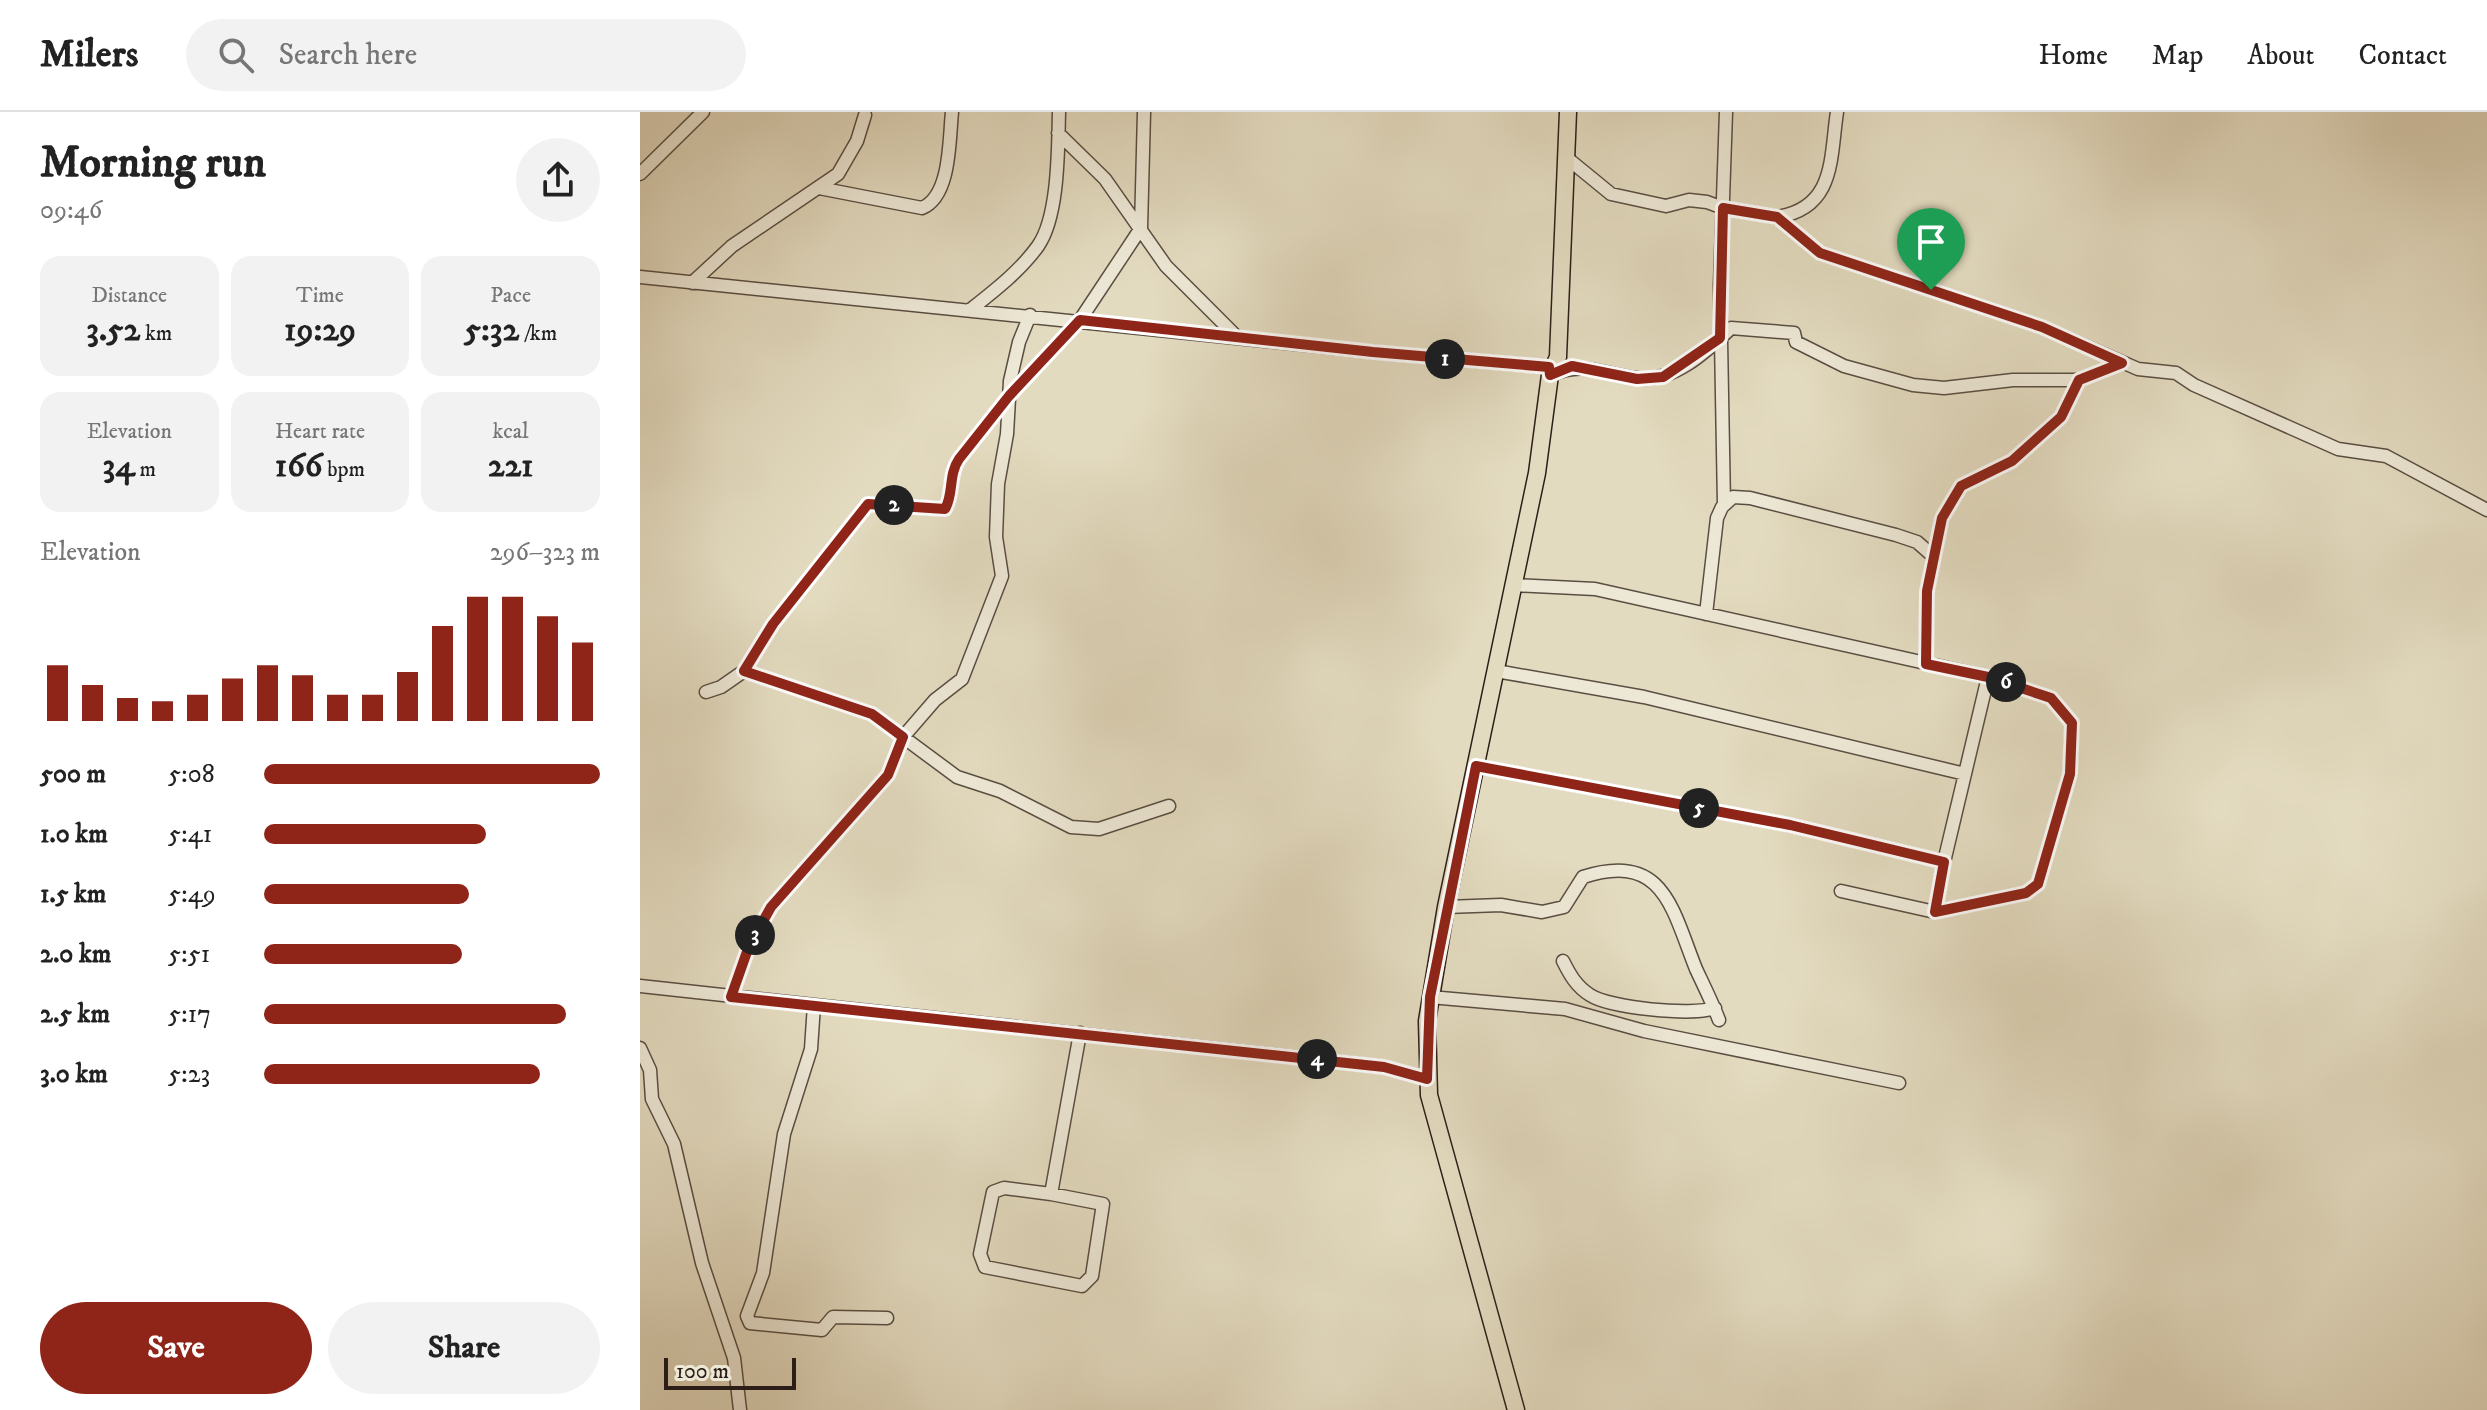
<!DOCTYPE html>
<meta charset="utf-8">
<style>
body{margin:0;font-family:"IM FELL DW Pica",serif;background:#f2f2f2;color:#222;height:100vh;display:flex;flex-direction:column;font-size:30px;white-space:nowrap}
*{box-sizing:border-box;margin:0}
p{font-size:26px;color:#767676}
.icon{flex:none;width:44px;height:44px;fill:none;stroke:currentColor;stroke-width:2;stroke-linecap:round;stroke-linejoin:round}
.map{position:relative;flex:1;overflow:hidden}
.panel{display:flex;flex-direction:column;background:#fff;width:640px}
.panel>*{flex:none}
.scale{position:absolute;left:24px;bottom:20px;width:132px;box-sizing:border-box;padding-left:8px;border:4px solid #2d1f18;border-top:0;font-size:22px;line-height:28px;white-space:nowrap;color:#2d1f18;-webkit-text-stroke:6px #ede8d6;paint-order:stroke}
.pin{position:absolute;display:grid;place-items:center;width:68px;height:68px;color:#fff;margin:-82px -34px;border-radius:50% 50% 50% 0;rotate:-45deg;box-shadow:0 0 8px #0007}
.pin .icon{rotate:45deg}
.km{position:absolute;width:40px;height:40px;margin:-20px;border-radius:50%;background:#222;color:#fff;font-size:22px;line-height:40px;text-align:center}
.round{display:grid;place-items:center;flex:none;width:84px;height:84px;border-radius:42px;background:#f2f2f2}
.headline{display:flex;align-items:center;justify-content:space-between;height:136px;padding:0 40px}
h1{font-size:44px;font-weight:800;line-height:60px}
.stats{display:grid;grid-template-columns:repeat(3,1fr);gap:12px;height:136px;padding:8px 40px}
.stats div{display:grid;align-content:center;border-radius:20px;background:#f2f2f2;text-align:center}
.stats b{font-size:34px;font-weight:800}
.stats small{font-size:22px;font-weight:400}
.stats p{font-size:22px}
.chart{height:224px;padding:16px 40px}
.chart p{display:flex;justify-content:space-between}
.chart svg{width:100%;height:144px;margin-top:8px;stroke:#8f2418;stroke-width:6}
.cta{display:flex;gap:16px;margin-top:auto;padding:16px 40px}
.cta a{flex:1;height:92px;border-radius:48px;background:#8f2418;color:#fff;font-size:32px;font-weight:800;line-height:92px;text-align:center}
.cta a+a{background:#f2f2f2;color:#222}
ul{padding:0 40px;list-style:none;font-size:26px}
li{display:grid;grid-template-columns:128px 96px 1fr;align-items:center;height:60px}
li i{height:20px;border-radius:10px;background:#8f2418}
header{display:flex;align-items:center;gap:48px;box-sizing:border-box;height:112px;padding:0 40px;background:#fff;border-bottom:2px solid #e0e0e0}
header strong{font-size:38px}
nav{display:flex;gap:44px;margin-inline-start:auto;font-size:28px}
.search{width:560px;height:72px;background:#f2f2f2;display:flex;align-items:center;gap:20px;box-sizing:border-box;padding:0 28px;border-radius:44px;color:#767676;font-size:30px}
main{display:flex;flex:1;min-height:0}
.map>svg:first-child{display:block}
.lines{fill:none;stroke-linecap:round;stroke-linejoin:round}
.minor-casing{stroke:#5a4e42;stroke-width:15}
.major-casing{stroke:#2d1f18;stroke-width:19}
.minor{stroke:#ede8d6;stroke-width:12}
.major{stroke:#e3dbc0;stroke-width:16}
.route-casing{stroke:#fff;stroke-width:16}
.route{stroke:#8f2418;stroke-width:10}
</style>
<header>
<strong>Milers</strong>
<div class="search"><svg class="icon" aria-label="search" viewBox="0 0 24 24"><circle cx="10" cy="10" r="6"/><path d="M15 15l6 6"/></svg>Search here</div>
<nav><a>Home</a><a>Map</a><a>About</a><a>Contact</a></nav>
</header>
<main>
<section class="panel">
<div class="headline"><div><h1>Morning run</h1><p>09:46</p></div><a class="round"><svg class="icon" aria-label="share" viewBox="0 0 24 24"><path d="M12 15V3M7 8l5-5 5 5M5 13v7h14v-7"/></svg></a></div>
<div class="stats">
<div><p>Distance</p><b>3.52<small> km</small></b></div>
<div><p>Time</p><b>19:29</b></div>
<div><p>Pace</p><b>5:32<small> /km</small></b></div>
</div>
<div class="stats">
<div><p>Elevation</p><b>34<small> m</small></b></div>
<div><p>Heart rate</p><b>166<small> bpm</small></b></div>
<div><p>kcal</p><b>221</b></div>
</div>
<div class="chart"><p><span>Elevation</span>296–323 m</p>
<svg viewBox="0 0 160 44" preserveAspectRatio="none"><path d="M5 44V27M15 44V33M25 44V37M35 44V38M45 44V36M55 44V31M65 44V27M75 44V30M85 44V36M95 44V36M105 44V29M115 44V15M125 44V6M135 44V6M145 44V12M155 44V20"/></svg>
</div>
<ul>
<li><b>500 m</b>5:08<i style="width:100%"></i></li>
<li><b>1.0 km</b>5:41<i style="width:66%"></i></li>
<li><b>1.5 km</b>5:49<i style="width:61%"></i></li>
<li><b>2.0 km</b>5:51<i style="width:59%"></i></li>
<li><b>2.5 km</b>5:17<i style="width:90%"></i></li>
<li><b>3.0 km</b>5:23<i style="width:82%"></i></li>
</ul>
<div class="cta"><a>Save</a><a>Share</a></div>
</section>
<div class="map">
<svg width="1847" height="1298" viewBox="0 0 1847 1298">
<rect width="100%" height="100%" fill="#e3dbc0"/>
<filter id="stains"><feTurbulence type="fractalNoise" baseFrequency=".0025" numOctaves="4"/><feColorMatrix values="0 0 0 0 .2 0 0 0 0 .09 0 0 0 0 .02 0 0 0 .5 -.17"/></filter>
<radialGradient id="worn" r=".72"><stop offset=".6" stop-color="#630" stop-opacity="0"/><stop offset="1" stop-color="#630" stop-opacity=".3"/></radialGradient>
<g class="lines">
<defs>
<path id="minor" d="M418 21 465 67 526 154 598 226
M927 46 971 82 1026 94 1049 88 1067 90 1083 96 1137 105C1196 96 1190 45 1197 0
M0 62 63 0
M179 76 282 96C311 84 309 28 312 0
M1137 105 1180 141 1402 215 1498 257 1536 261 1554 273 1698 337 1746 344 1847 398
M0 165 733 240 909 255 910 263C945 249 959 261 995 266 1032 272 1066 240 1091 216L1154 221 1156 230 1204 254 1273 273 1304 276 1373 268H1439L1482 251
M52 171 92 134 198 62 217 29 225 3
M330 198C354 179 380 159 398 134 419 104 418 36 419 0
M1084 393 1080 173 1086 0
M873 473 955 477 1348 565 1411 586 1432 611 1430 662 1398 772 1386 781 1295 800 1201 779
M1066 502 1077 406 1082 395 1093 385 1110 386 1256 423 1277 430 1293 444
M1286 552 1287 479 1302 406 1321 374 1372 349 1421 305 1439 268
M104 559 232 602 317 665 360 679 431 715 459 717 529 694
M856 559 1004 585 1325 662
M66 580 81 575 104 559 133 512 228 392 305 397C314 382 308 363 319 347L369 284 440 208 501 116 504 0
M836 654 1150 713 1304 750 1295 800
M1304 750 1348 565
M806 795 861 793 902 800 924 795 943 765C1024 739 1032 797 1056 857 1064 874 1072 890 1079 908
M923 849C930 863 936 874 950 883 970 896 1051 904 1075 896
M0 874 744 955 787 967
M91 885 109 834 131 795 248 663 263 625 295 588 322 567 362 464 356 425 358 372 367 322 370 269 379 230 390 203
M790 885 925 897 1004 919 1259 971
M174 893 171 937 144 1022 123 1161 107 1204 110 1211 182 1218 193 1205 247 1206
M0 936 10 958 12 987 34 1032 62 1151 94 1246 100 1298
M411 1082 364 1076 353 1080 340 1142 345 1155 442 1174 452 1164 463 1092 411 1082 440 921"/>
<path id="major" d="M876 1298 789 983 787 909 806 795 897 361 910 263 918 245 928 0"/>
</defs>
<use href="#minor" class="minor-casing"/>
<use href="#major" class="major-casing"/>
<use href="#minor" class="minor"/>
<use href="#major" class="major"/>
</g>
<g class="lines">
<defs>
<path id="route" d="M1083 96 1137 105 1180 141 1402 215 1482 251 1439 268 1421 305 1372 349 1321 374 1302 406 1287 479 1286 552 1348 565 1411 586 1432 611 1430 662 1398 772 1386 781 1295 800 1304 750 1150 713 836 654 790 885 787 967 744 955 91 885 109 834 131 795 248 663 263 625 232 602 104 559 133 512 228 392 305 397C314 382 308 363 319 347L369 284 440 208 733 240 909 255 910 263 932 254 997 267 1023 265 1080 226Z"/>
</defs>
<use href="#route" class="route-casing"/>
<use href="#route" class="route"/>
</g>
<rect width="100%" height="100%" filter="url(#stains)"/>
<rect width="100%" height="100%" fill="url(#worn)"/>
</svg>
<div class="scale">100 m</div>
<div class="pin" style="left:1291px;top:178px;background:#1e9e55"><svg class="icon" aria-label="arrive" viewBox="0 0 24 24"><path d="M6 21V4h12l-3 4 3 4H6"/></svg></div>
<b class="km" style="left:805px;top:247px">1</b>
<b class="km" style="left:254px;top:393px">2</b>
<b class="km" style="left:115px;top:823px">3</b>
<b class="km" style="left:677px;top:947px">4</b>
<b class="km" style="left:1059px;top:696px">5</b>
<b class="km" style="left:1366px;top:570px">6</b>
</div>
</main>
